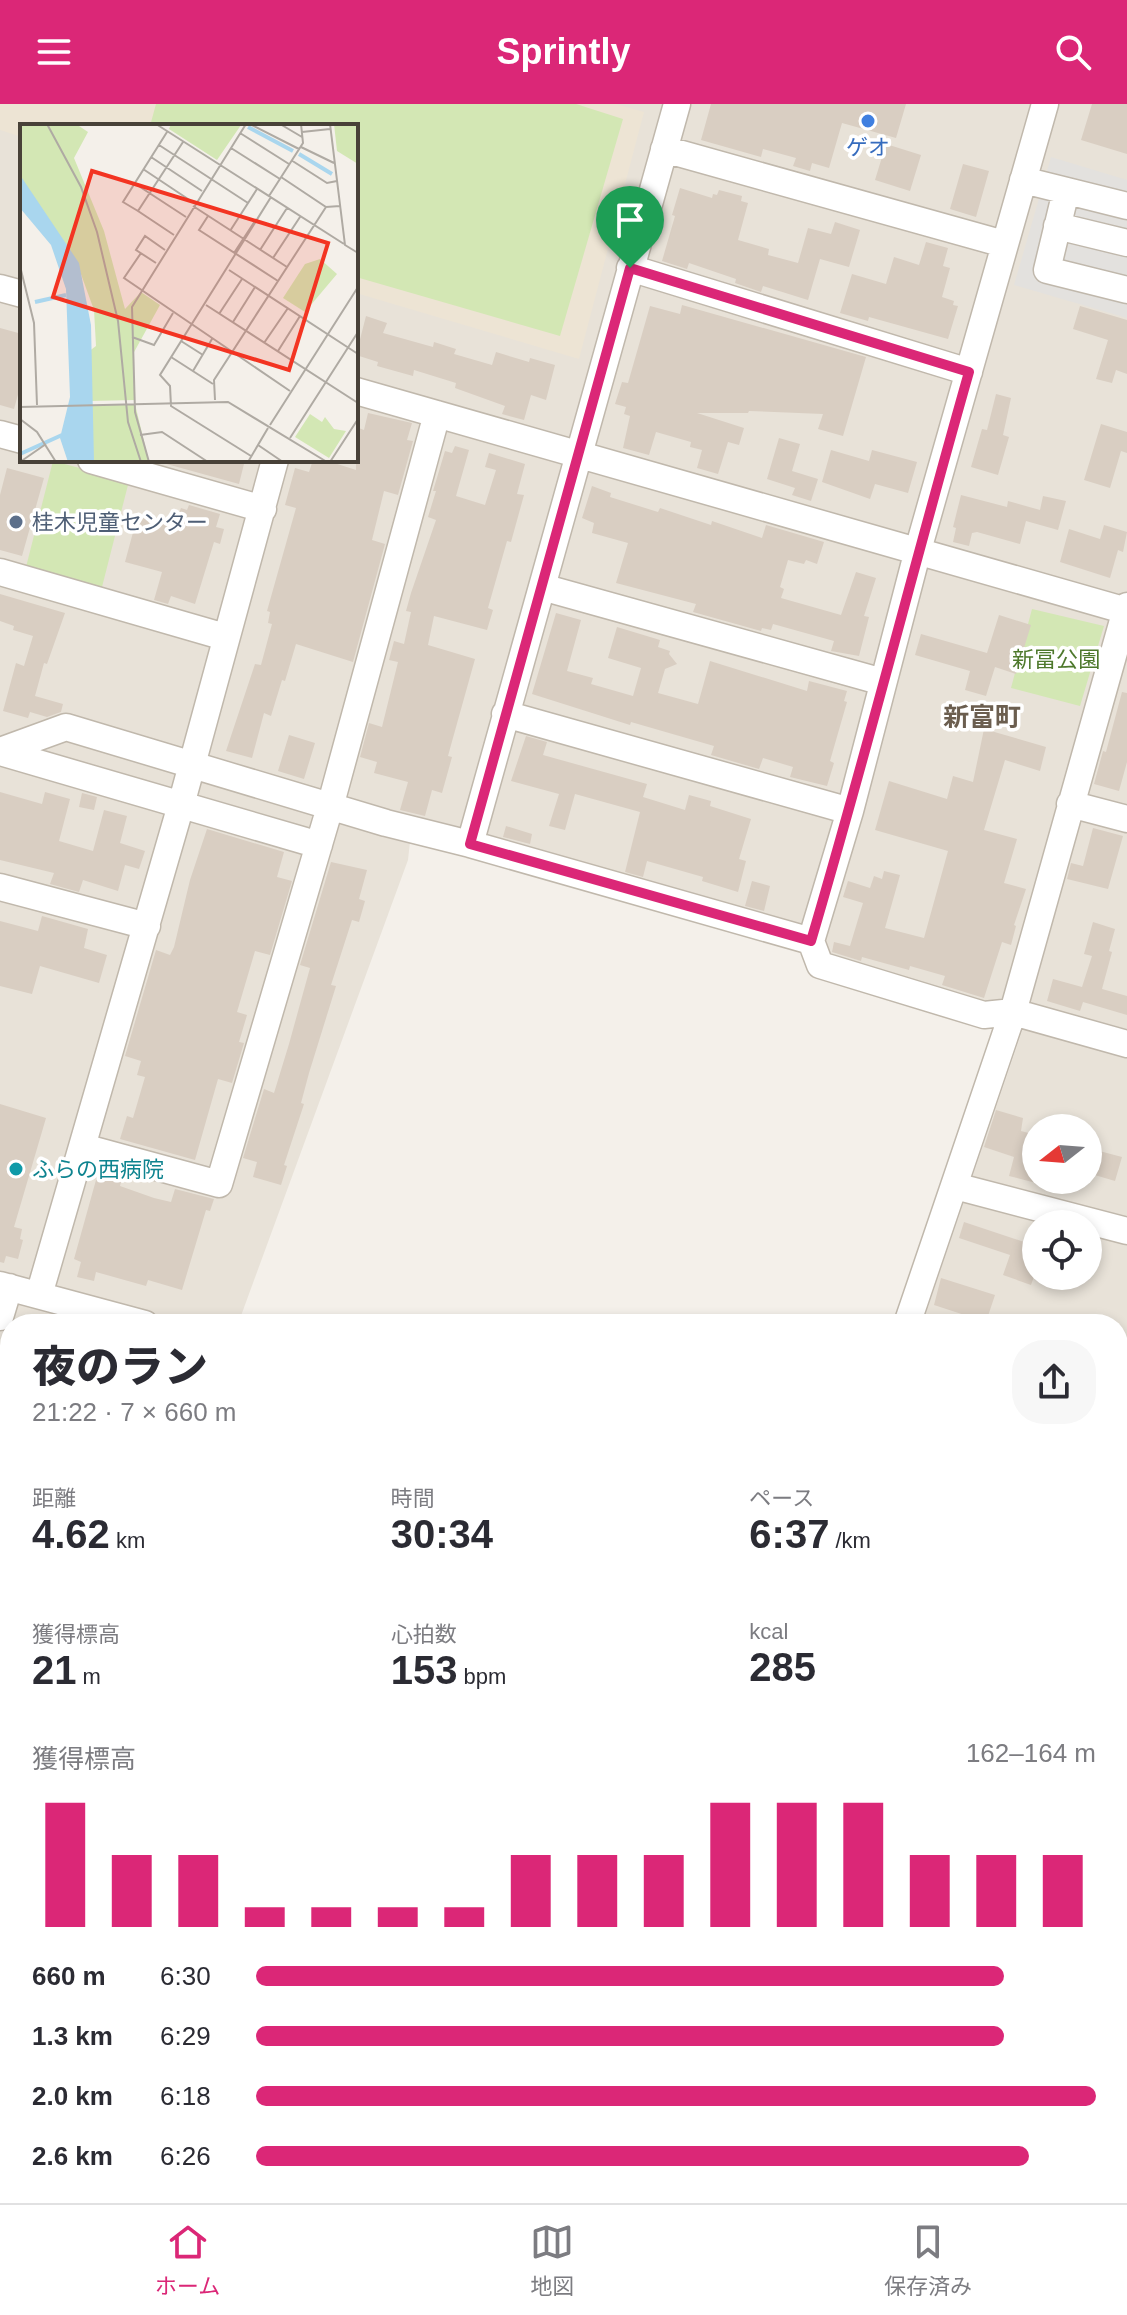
<!DOCTYPE html>
<html lang="ja">
<meta charset="utf-8">
<style>
body{margin:0;font-family:Helvetica,"Noto Sans JP",sans-serif;background:#f7f7f7;color:#2b2b33;height:100vh;display:flex;flex-direction:column;font-size:30px;white-space:nowrap}
*{box-sizing:border-box;margin:0}
p{font-size:26px;color:#7c7c81}
.icon{flex:none;width:44px;height:44px;fill:none;stroke:currentColor;stroke-width:2;stroke-linecap:round;stroke-linejoin:round}
.map{position:relative;flex:1;overflow:hidden}
.sheet{position:absolute;left:0px;top:1210px;width:1128px;height:890px;display:flex;flex-direction:column;background:#fff;border-radius:32px 32px 0 0;box-shadow:0 4px 12px #0003}
.sheet>*{flex:none}
.needle{width:52px;rotate:253deg}
.fabs{position:absolute;left:1022px;top:1010px;display:grid;gap:16px}
.fabs a{display:grid;place-items:center;width:80px;height:80px;border-radius:50%;background:#fff;box-shadow:0 4px 12px #0003;font-size:40px}
.pin{position:absolute;display:grid;place-items:center;width:68px;height:68px;color:#fff;margin:-82px -34px;border-radius:50% 50% 50% 0;rotate:-45deg;box-shadow:0 0 8px #0007}
.pin .icon{rotate:45deg}
.round{display:grid;place-items:center;flex:none;width:84px;height:84px;border-radius:32px;background:#f7f7f7}
.headline{display:flex;align-items:center;justify-content:space-between;height:136px;padding:0 32px}
h1{font-size:44px;font-weight:800;line-height:60px}
.figures{display:grid;grid-template-columns:repeat(3,1fr);gap:12px;height:136px;padding:8px 32px}
.figures div{display:grid;align-content:center}
.figures b{font-size:40px;font-weight:800}
.figures small{font-size:22px;font-weight:400}
.figures p{font-size:22px}
.chart{height:224px;padding:16px 32px}
.chart p{display:flex;justify-content:space-between}
.chart svg{width:100%;height:144px;margin-top:8px;stroke:#db2777;stroke-width:6}
ul{padding:0 32px;list-style:none;font-size:26px}
li{display:grid;grid-template-columns:128px 96px 1fr;align-items:center;height:60px}
li i{height:20px;border-radius:10px;background:#db2777}
header{display:flex;justify-content:space-between;align-items:center;height:104px;padding:0 32px;background:#db2777;color:#fff;font-size:36px;font-weight:800}
.tabs{display:flex;justify-content:space-around;align-items:center;height:112px;border-top:2px solid #e1e1e2;background:#fff;font-size:22px;color:#7c7c81}
.tabs a{display:grid;justify-items:center;gap:4px}
.tabs .selected{color:#db2777}
.map>svg:first-child{display:block}
.residential{fill:#e8e2d8;fill-rule:evenodd}
.education{fill:#ede4d4}
.green{fill:#d3e7b4}
.parking{fill:#e3e1de}
.water{fill:#a9d6ee}
.lines{fill:none;stroke-linecap:round;stroke-linejoin:round}
.stream{stroke:#a9d6ee;stroke-width:6}
.building{fill:#d9cec2}
.minor-casing{stroke:#c0b8ac;stroke-width:29}
.minor{stroke:#fff;stroke-width:26}
.route-casing{stroke:#fff;stroke-width:16}
.route{stroke:#db2777;stroke-width:10}
.shop-dot{fill:#3f7fe0;stroke:#fff;stroke-width:3}
.service-dot{fill:#5c6f8a;stroke:#fff;stroke-width:3}
.culture-dot{fill:#0f9aa8;stroke:#fff;stroke-width:3}
.labels{text-anchor:middle;stroke-width:7;stroke-linejoin:round;paint-order:stroke}
.shop-label{font-size:22px;fill:#366cbe;stroke:#fff}
.service-label{font-size:22px;fill:#4e5e75;stroke:#fff;text-anchor:start}
.park-label{font-size:22px;fill:#4e792c;stroke:#fff}
.culture-label{font-size:22px;fill:#0d838f;stroke:#fff;text-anchor:start}
.quarter-label{font-size:26px;font-weight:bold;fill:#6b5e4f;stroke:#fff}
.inset-river{fill:none;stroke:#a9d6ee;stroke-width:4}
.inset-road{fill:none;stroke:#afaaa3;stroke-width:2}
.view{fill:#f33422;fill-opacity:0.15;stroke:#f33422;stroke-width:4}
.inset-edge{fill:none;stroke:#484138;stroke-width:4}
</style>
<header><svg class="icon" aria-label="menu" viewBox="0 0 24 24"><path d="M4 6h16M4 12h16M4 18h16"/></svg>Sprintly<svg class="icon" aria-label="search" viewBox="0 0 24 24"><circle cx="10" cy="10" r="6"/><path d="M15 15l6 6"/></svg></header>
<div class="map">
<svg width="1127" height="2099" viewBox="0 0 1127 2099">
<rect width="100%" height="100%" fill="#f4f0ea"/>
<path class="residential" d="M0 0H1127V1271L1118 1268V1220H953L925 1212 1032 898 982 905 825 860V831L412 719 408 756 238 1220H10V1730L0 1727ZM22 22H356V356H22ZM1036 1024H1088V1076H1036ZM1036 1120H1088V1172H1036Z"/>
<path class="education" d="M0 0H616L644 8 579 255 356 189V22H22V33L0 26Z"/>
<path class="green" d="M156 0H576L623 15 560 232 356 173V22H150Z
M53 357 129 377 102 483 26 463Z
M1032 505 1104 522 1080 602 1011 584Z
M1118 1268 1127 1271V1742L1118 1760Z
M145 2090H691L683 2099H135Z"/>
<path class="parking" d="M1051 53 1127 76V214L1014 181Z"/>
<path class="water" d="M1127 1781V1971L1118 1975V1785Z
M679 2090H917L904 2099H671Z"/>
<g class="lines">
<path class="stream" d="M1118 2071 1127 2085"/>
</g>
<path class="building" d="M711 0H906L896 34 842 19 829 64 812 59 810 67 793 62 796 54 763 45 761 53 701 36Z
M1092 0H1127V50L1081 36Z
M886 40 921 51 910 87 875 76Z
M963 60 989 67 976 113 950 105Z
M680 84 712 94 713 90 717 91 719 86 742 92 741 97 748 99 738 136 769 145 768 151 798 159 808 124 831 130 835 118 860 126 849 163 820 155 808 196 763 182 761 188 735 179 736 175 689 159 687 165 662 157 675 112 672 111Z
M926 138 948 144 943 162 950 164 942 193 954 197 953 201 958 202 948 235 869 213 868 217 840 209 852 170 886 180 894 153 919 161Z
M682 201 866 253 843 332 818 325 823 310 749 307 748 309H697L744 324 739 341 728 338 718 370 697 364 702 346 690 343 691 338 656 328 649 351 623 344 630 312 624 310 626 303 615 300 622 278 628 279 650 202 680 210Z
M1080 202 1127 216V270L1116 266 1112 279 1096 275 1108 236 1073 225Z
M366 212 387 219 383 229 433 243 434 238 456 245 454 250 492 261 496 248 529 258 530 254 555 261 546 296 531 291 524 316 502 310 505 302 455 284 456 279 414 266 413 272 377 262 378 258 356 251Z
M0 224 22 230V276L14 305 0 301Z
M996 290 1011 294 1003 331 1009 333 998 371 971 363 982 325 987 326Z
M368 309 412 319 407 336 413 337 398 391 384 387 372 436 385 440 353 558 296 540 285 577 282 576 271 612 264 609 252 654 226 647 255 560 261 561 272 520 268 519 270 508 267 507 296 404 285 401 295 364 309 368 313 356H325L356 366V323L364 326Z
M1101 320 1127 328V349L1121 347 1110 384 1084 376Z
M779 334 800 340 792 367 818 375 811 397 792 391 795 384 767 375Z
M455 342 469 346 456 392 485 401 496 366 485 363 489 349 525 360 517 390 524 391 511 438 507 437 488 504 493 506 487 526 434 512 428 541 475 555 451 641 448 652 452 653 442 689 432 686 425 712 400 706 408 678 374 669 377 658 360 653 369 619 382 623 398 558 389 556 394 537 404 540 411 508 406 507 411 489 436 416 428 413 436 387H433L445 347 452 349Z
M831 346 869 357 872 346 917 358 908 389 875 380 870 395 822 378Z
M163 356H245L239 380 163 359Z
M7 364 44 374 22 452 0 446V391Z
M592 382 611 389 610 393 658 408 660 404 711 421 712 417 762 434 766 421 824 438 817 460 806 456 804 460 788 456 780 483 784 485 781 494 841 511 856 468 876 474 864 512 869 513 859 552 831 547 834 537 773 520 771 526 762 524 761 527 693 508 696 500 616 479 628 439 592 429 594 419 582 414Z
M961 391 1007 403 1008 397 1040 406 1043 392 1066 397 1058 426 1026 417 1020 440 977 428 972 429 969 442 953 438 956 424 953 423Z
M189 401 220 410 216 423 224 425 220 440 214 438 195 500 171 492 168 500 154 496 162 468 125 458 138 410 175 421 181 404 187 406Z
M1104 421 1127 428 1123 448 1118 446 1110 474 1060 458 1069 425 1100 435Z
M0 490 65 509 47 560 44 559 35 592 63 600 61 608 47 613 30 608 28 614 3 607 16 559 24 562 33 532 13 526 14 522 0 517Z
M556 509 581 516 567 567 593 574 591 580 633 592 641 564 608 554 617 523 660 536 658 543 670 547 669 550 677 560 665 565 658 589 698 600 710 557 807 587 809 577 847 587 844 597 847 598 830 657 834 659 827 682 790 673 793 663 763 654 759 665 711 651 714 642 631 618 630 621 532 590Z
M999 511 1031 521 1016 570 995 563 986 592 965 586 970 567 915 551 921 530 987 549Z
M1122 588 1127 589V658L1119 687 1094 680 1103 647 1106 648Z
M984 625 1046 643 1040 667 1005 656 984 726 1017 735 1004 779 1026 785 1014 821 1016 822 1011 841 1002 838 984 894 942 881 945 872 910 862 909 866 862 853 861 857 832 848 834 838 850 842 863 799 843 793 848 777 870 784 874 772 882 775 884 767 900 771 885 824 924 834 948 747 875 726 889 677 947 695 953 672 973 678Z
M289 631 315 639 304 675 278 667Z
M526 632 547 638 543 651 647 680 643 693 685 706 689 691 711 697 710 702 751 715 739 755 746 757 738 788 702 777 703 773 647 757 643 773 625 768 640 708 575 690 565 726 549 722 559 690 511 677Z
M0 688 42 700 45 688 70 695 59 737 93 747 104 706 127 712 120 739 145 747 139 765 125 761 118 787 83 776 79 788 50 780 54 769 0 756Z
M82 689 97 693 94 706 79 703Z
M506 722 532 730 530 740 503 733Z
M1093 724 1123 732 1108 785 1067 775 1071 759 1083 762Z
M207 725 284 748 277 773 292 777 270 851 255 847 237 908 247 911 239 938 244 939 232 979 218 975 195 1056 120 1035 127 1012 133 1014 145 973 137 971 141 957 125 952 156 846 170 851 174 843 190 776Z
M331 758 367 766 359 795 365 797 359 818 352 816 331 881 336 882 309 969 301 999 304 1000 284 1061 287 1062 281 1081 253 1073 257 1058 243 1054 264 985 274 989 289 940 310 864 300 861Z
M752 777 770 782 764 807 745 802Z
M42 812 88 825 84 844 107 851 99 879 40 862 32 890 0 882V817L38 827Z
M1093 818 1115 825 1109 847 1112 848 1102 885 1127 892V911L1083 898 1080 907 1047 897 1053 875 1082 883 1092 852 1084 850Z
M0 1000 46 1014 14 1123 22 1125 20 1135 23 1136 18 1155 6 1152 4 1159 0 1158Z
M996 1006 1023 1014 1021 1027 1036 1031V1079L1009 1072 1014 1053 984 1043Z
M1088 1044 1122 1053 1115 1077 1088 1069Z
M102 1065 123 1070 120 1082 154 1094 171 1098 175 1085 214 1095 210 1107 206 1106 182 1186 148 1176 146 1182 96 1168 94 1177 77 1173 81 1158 74 1155 96 1076 99 1077Z
M964 1118 1036 1142V1167L1031 1181 1003 1171 1010 1151 959 1134Z
M941 1174 995 1191 986 1218 934 1201Z"/>
<g class="lines">
<defs>
<path id="minor" d="M1045 0 918 446 850 707 811 837 820 861 984 911 1013 908 1127 940
M664 45 1004 140
M1023 76 1127 102
M1066 87 1047 166 1127 186
M1057 122 1127 139
M630 164 969 268
M0 184 22 190
M356 287 1127 507
M0 330 22 336
M91 356 263 405
M0 468 225 533
M542 483 883 578
M505 610 850 707
M0 647 66 623 386 719 470 740 811 837
M0 648 319 741
M1070 700 1127 715
M470 740 677 0
M0 783 147 822
M83 1043 219 1080 330 703 437 310
M955 1082 1127 1127
M0 1181 145 1220
M39 1191 181 701 275 356
M0 1213 9 1183
M907 1220 1013 908 1127 502
M1118 1405 1127 1401
M1118 1529 1127 1524
M0 1559 10 1561
M0 1711 10 1678
M219 2099 230 2090"/>
</defs>
<use href="#minor" class="minor-casing"/>
<use href="#minor" class="minor"/>
</g>
<g class="lines">
<defs>
<path id="route" d="M630 164 969 268C915 457 867 648 811 837L470 740Z"/>
</defs>
<use href="#route" class="route-casing"/>
<use href="#route" class="route"/>
</g>
<circle class="shop-dot" cx="868" cy="17" r="8"/>
<circle class="service-dot" cx="16" cy="418" r="8"/>
<circle class="culture-dot" cx="16" cy="1065" r="8"/>
<g class="labels">
<g class="shop-label">
<text x="868" y="51">ゲオ</text>
</g>
<g class="service-label">
<text x="32" y="426">桂木児童センター</text>
</g>
<g class="park-label">
<text x="1056" y="563">新冨公園</text>
</g>
<g class="culture-label">
<text x="32" y="1073">ふらの西病院</text>
</g>
<g class="quarter-label">
<text x="982" y="622">新富町</text>
</g>
</g>
<g transform="translate(20 20)">
<rect width="338" height="338" fill="#f4f0ea"/>
<path d="M0 0H56L68 8 54 34 84 107 105 185 121 168 140 181 113 230 115 276 69 277 68 228 76 222 74 186 58 142 0 53ZM151 0H219L221 1 197 36 149 5ZM314 0H338V40L317 27ZM300 135 317 150 285 188 263 174 285 140ZM115 280 129 338H71L69 281ZM290 290 302 298 305 293 314 305 326 307 309 334 275 313Z" fill="#d3e7b4"/>
<path d="M0 51 59 139 71 201 74 338H48L40 314 50 273 46 165 31 121 0 84Z" fill="#a9d6ee"/>
<path class="inset-river" d="M228 3 273 27M279 30 312 50M15 178 46 171M0 330 42 311"/>
<path class="inset-road" d="M27 0 61 63 77 108 98 197 108 298 121 338M136 0 324 120M230 0 279 25M260 0 282 13M310 0 325 121 338 129M282 8 310 5M220 9 269 40M139 21 228 79M281 23 314 39M211 24 260 55M131 33 182 67M271 36 307 59 317 57M123 45 174 79M261 53 306 83 320 82M114 59 166 93M249 72 283 19 281 0M173 82 267 143M118 87 103 78 147 8M188 92 179 106 258 157M210 107 237 65M154 111 118 87 163 18M240 126 267 84M121 129 104 154 270 267M214 129 235 97M253 134 280 93M136 139 116 126 125 112 145 126M0 142 14 199 17 281M209 146 338 230M186 181 338 279M199 190 222 155M213 198 235 163M112 213 134 221 153 189M161 217 183 231M244 219 268 184M258 227 280 192M151 233 193 260M173 247 192 215M195 276 194 256 306 83M0 283 208 278 307 338M0 295 17 308 36 338M250 301 338 163M120 311 142 308 188 338M270 314 338 208M238 321 263 338M231 332 151 282 150 262 140 251 251 73M0 338 26 320M129 338 115 288 112 183 226 0M228 338 248 304M310 338 338 295"/>
<path class="view" d="M72 47 308 119 269 246 33 173Z"/>
<rect width="338" height="338" class="inset-edge"/>
</g>
</svg>
<div class="fabs">
<a><svg class="needle" viewBox="-14 -14 28 28"><path d="M0-13l5 13h-10z" fill="#e53935"/><path d="M0 13l5-13h-10z" fill="#7c7c81"/></svg></a>
<a><svg class="icon" aria-label="locate" viewBox="0 0 24 24"><circle cx="12" cy="12" r="6"/><path d="M12 2v4M12 18v4M2 12h4M18 12h4"/></svg></a>
</div>
<div class="pin" style="left:630px;top:164px;background:#1e9e55"><svg class="icon" aria-label="arrive" viewBox="0 0 24 24"><path d="M6 21V4h12l-3 4 3 4H6"/></svg></div>
<section class="sheet">
<div class="headline"><div><h1>夜のラン</h1><p>21:22 · 7 × 660 m</p></div><a class="round"><svg class="icon" aria-label="share" viewBox="0 0 24 24"><path d="M12 15V3M7 8l5-5 5 5M5 13v7h14v-7"/></svg></a></div>
<div class="figures">
<div><p>距離</p><b>4.62<small> km</small></b></div>
<div><p>時間</p><b>30:34</b></div>
<div><p>ペース</p><b>6:37<small> /km</small></b></div>
</div>
<div class="figures">
<div><p>獲得標高</p><b>21<small> m</small></b></div>
<div><p>心拍数</p><b>153<small> bpm</small></b></div>
<div><p>kcal</p><b>285</b></div>
</div>
<div class="chart"><p><span>獲得標高</span>162–164 m</p>
<svg viewBox="0 0 160 44" preserveAspectRatio="none"><path d="M5 44V6M15 44V22M25 44V22M35 44V38M45 44V38M55 44V38M65 44V38M75 44V22M85 44V22M95 44V22M105 44V6M115 44V6M125 44V6M135 44V22M145 44V22M155 44V22"/></svg>
</div>
<ul>
<li><b>660 m</b>6:30<i style="width:89%"></i></li>
<li><b>1.3 km</b>6:29<i style="width:89%"></i></li>
<li><b>2.0 km</b>6:18<i style="width:100%"></i></li>
<li><b>2.6 km</b>6:26<i style="width:92%"></i></li>
</ul>
</section>
</div>
<nav class="tabs">
<a class="selected"><svg class="icon" aria-label="home" viewBox="0 0 24 24"><path d="M3 11l9-7 9 7M6 9v11h12V9"/></svg>ホーム</a>
<a><svg class="icon" aria-label="map" viewBox="0 0 24 24"><path d="M3 6l6-2 6 2 6-2v14l-6 2-6-2-6 2zM9 4v14M15 6v14"/></svg>地図</a>
<a><svg class="icon" aria-label="saved" viewBox="0 0 24 24"><path d="M7 4h10v16l-5-4-5 4z"/></svg>保存済み</a>
</nav>
